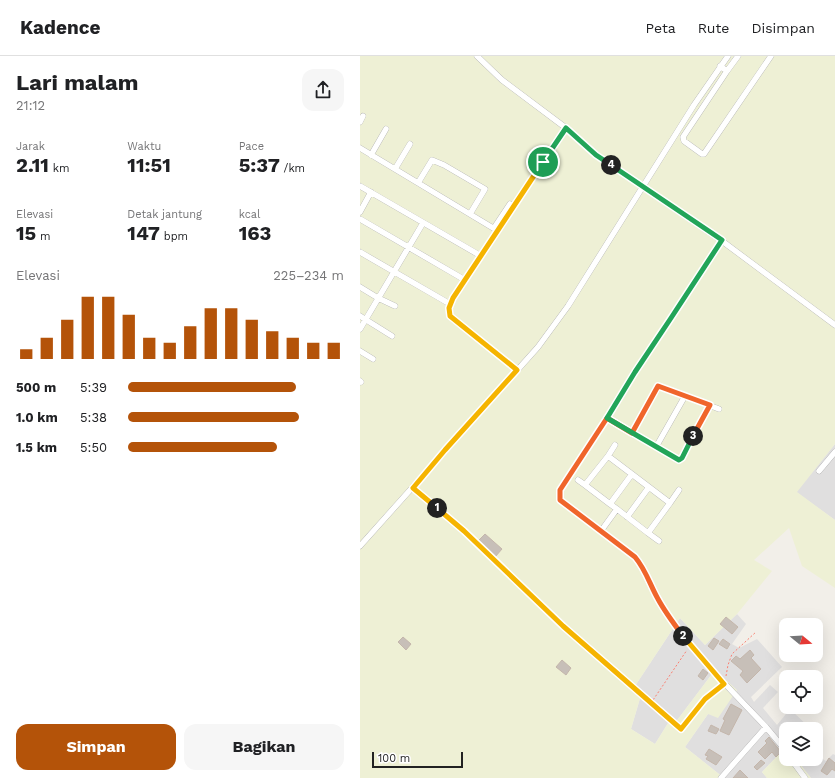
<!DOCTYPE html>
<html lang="id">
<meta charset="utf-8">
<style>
body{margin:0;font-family:"Work Sans",sans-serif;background:#f6f6f6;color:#202124;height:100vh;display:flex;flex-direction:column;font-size:15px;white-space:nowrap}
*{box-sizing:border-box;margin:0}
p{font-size:13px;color:#757577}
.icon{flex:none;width:22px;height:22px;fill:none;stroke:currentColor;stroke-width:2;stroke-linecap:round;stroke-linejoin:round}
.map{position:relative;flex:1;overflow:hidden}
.drawer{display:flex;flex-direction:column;background:#fff;width:360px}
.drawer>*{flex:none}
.needle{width:26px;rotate:108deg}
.fabs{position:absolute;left:419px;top:562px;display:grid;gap:8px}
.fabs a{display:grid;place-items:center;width:44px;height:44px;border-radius:8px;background:#fff;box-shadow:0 4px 16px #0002;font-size:20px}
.scale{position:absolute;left:12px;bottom:10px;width:91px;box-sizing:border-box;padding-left:4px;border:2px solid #222;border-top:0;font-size:11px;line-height:14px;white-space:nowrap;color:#222;-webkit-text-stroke:3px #fff;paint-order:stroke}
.pin{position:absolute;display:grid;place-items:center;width:34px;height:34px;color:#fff;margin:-17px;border:2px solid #fff;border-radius:50%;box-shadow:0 1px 4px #0007}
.km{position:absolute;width:20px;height:20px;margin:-10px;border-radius:50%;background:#222;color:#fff;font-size:11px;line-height:20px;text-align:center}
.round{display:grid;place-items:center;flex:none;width:42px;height:42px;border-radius:12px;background:#f6f6f6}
.overview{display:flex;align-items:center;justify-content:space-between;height:68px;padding:0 16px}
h1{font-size:22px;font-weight:700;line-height:30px}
.figures{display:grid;grid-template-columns:repeat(3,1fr);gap:6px;height:68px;padding:4px 16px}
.figures div{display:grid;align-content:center}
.figures b{font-size:20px;font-weight:700}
.figures small{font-size:11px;font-weight:400}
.figures p{font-size:11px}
.chart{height:112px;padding:8px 16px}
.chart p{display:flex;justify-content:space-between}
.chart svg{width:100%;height:72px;margin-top:4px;stroke:#b45309;stroke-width:6}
.action{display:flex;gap:8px;margin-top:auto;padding:8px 16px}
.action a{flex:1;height:46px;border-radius:12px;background:#b45309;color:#fff;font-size:16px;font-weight:700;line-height:46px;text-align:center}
.action a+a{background:#f6f6f6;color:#202124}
ul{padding:0 16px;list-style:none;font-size:13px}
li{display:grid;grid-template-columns:64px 48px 1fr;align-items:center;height:30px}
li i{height:10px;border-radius:5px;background:#b45309}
header{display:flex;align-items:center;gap:24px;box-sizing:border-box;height:56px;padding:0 20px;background:#fff;border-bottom:1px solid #e0e0e0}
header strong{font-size:19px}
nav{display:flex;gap:22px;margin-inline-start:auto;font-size:14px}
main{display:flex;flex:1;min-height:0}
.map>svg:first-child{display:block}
.residential{fill:#e0dfdf}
.farmland{fill:#eef0d5}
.building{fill:#c7bfb8;stroke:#c4b6ab}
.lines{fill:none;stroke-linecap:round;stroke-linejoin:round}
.minor-casing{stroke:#a9a9a9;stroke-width:6}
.path{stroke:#fa8072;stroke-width:1;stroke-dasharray:2 2;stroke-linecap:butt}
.minor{stroke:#fff;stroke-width:5.5}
.split-1-casing{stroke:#fff;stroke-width:8}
.split-2-casing{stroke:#fff;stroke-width:8}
.split-3-casing{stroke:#fff;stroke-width:8}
.split-4-casing{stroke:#fff;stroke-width:8}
.split-5-casing{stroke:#fff;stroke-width:8}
.split-1{stroke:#f5b400;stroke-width:5}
.split-2{stroke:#f5b400;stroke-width:5}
.split-3{stroke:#f0652b;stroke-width:5}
.split-4{stroke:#22a559;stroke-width:5}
.split-5{stroke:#22a559;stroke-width:5}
</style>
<header>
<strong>Kadence</strong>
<nav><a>Peta</a><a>Rute</a><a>Disimpan</a></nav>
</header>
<main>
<section class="drawer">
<div class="overview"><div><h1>Lari malam</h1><p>21:12</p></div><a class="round"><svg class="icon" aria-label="share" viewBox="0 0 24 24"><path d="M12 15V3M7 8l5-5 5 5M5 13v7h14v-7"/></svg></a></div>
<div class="figures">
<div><p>Jarak</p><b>2.11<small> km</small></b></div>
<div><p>Waktu</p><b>11:51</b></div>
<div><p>Pace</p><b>5:37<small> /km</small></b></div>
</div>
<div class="figures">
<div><p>Elevasi</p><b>15<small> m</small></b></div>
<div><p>Detak jantung</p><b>147<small> bpm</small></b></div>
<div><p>kcal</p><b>163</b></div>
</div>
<div class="chart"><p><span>Elevasi</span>225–234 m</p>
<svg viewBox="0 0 160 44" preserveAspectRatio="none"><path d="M5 44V38M15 44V31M25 44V20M35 44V6M45 44V6M55 44V17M65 44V31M75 44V34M85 44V24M95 44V13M105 44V13M115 44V20M125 44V27M135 44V31M145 44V34M155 44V34"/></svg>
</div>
<ul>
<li><b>500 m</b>5:39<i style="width:78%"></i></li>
<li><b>1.0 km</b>5:38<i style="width:79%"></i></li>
<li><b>1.5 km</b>5:50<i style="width:69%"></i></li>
</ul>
<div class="action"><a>Simpan</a><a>Bagikan</a></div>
</section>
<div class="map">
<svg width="475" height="722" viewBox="0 0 475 722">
<rect width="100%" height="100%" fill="#f2efe9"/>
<path class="residential" d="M475 388V464L436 436Z
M377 558 386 568 372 588 379 592 397 583 422 611 391 641 394 646 410 629 418 636 403 652 417 669 430 653 451 673H426V691L402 716 407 722H364L325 691 348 658 377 635 355 614 315 667 310 664 295 688 271 673 281 639 275 630 320 562 345 589Z
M473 698 475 699V722H451L436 703H443L447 707 451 703H456V699L466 705Z"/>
<path class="farmland" d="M0 0H475V388L437 436 475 464V532L442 510 429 472 394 504 412 515 377 558 345 589 320 562 275 630 281 639 271 673 295 688 310 664 315 667 355 614 377 634 358 662 348 658 325 691 364 722H0Z
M426 691V703H436L451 722H407L402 716Z"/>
<path class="building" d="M125 478 142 493 135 501 118 485Z
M366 561 378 571 372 578 360 568Z
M43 581 51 588 46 594 38 586Z
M354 582 359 585 353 594 348 590Z
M363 583 370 588 367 593 359 588Z
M390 594 394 599 391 602 401 613 387 627 380 619 383 615 371 605 376 600 380 603Z
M202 604 211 612 206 619 196 611Z
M343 613 348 617 343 624 338 620Z
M371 648 382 654 369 679 360 675 365 664 363 663Z
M438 667 444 673H432Z
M351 669 359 673 356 678 348 675Z
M409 681 421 696 416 701 412 696 405 703 398 696 407 687 405 685Z
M349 693 362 701 356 709 346 703 348 700 345 699Z
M469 702 475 707V715L472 713 467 719 461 715Z
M401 704 405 707 397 714 394 711Z
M380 714 388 722H373Z"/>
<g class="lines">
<defs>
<path id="minor" d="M117 0 142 24 206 72 236 99 362 185 475 269
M360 10 367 15 378 0
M367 15 323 81 324 85 342 98H344L411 0
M0 66 3 60
M0 92 138 175
M11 99 26 73
M35 113 50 88
M58 127 72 104 84 109 125 133 110 158
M0 130 121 200
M0 156 11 136
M0 163 105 224
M134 172 150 148
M0 196 90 248
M0 231 18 242 35 250
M0 260 32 280
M0 273 63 167
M0 295 13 303
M288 295 247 362 200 434V444L275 501C286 514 290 530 299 544 303 552 309 560 314 567 341 605 374 637 406 671L361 722
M157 314 90 260 89 252 93 242 206 72
M0 325 1 326
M247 362 319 404 322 402 350 349
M272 377 299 330 359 353
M296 391 325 340
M248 400 255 389
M459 415 475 396
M218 424 225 429
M310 447 319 434
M257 453 250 448 272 418
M267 461 289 431
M241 475 257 453 288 477 310 447 248 400 225 429 250 448
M288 477 299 485
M0 490 178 291 208 250 334 49 368 0
M406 671 426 695
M431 703 445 722"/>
</defs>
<use href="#minor" class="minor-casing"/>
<path class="path" d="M292 290 311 262 359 189
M57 434 104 475 203 570 321 673 345 643 361 631
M366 620 368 609 372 598 396 576
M291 647 327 594"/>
<use href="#minor" class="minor"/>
</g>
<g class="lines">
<defs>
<path id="split-1" d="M77 452 53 432 85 394 157 314 90 260 89 252 93 242 183 106"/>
<path id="split-2" d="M77 452 104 475 203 570 321 673 345 643 364 628 323 580"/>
<path id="split-3" d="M323 580C314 568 305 556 298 543 290 529 286 514 275 501L200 444V434L247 362 272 377 298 330 350 349 333 380"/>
<path id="split-4" d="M251 109 362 184 311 262 275 316 247 362 319 404 322 402 333 380"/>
<path id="split-5" d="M183 106 206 72 236 99 251 109"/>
</defs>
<use href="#split-1" class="split-1-casing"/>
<use href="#split-2" class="split-2-casing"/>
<use href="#split-3" class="split-3-casing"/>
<use href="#split-4" class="split-4-casing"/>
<use href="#split-5" class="split-5-casing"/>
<use href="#split-1" class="split-1"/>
<use href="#split-2" class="split-2"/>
<use href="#split-3" class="split-3"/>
<use href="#split-4" class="split-4"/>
<use href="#split-5" class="split-5"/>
</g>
</svg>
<div class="fabs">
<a><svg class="needle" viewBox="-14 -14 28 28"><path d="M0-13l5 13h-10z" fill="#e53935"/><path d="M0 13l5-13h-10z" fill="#757577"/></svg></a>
<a><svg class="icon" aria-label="locate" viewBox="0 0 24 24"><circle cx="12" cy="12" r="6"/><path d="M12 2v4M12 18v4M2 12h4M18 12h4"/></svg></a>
<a><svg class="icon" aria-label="layers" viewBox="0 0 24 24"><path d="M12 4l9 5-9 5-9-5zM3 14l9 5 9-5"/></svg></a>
</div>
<div class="scale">100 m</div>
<div class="pin" style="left:183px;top:106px;background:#1e9e55"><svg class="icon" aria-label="arrive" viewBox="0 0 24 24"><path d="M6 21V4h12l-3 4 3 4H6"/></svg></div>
<b class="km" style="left:77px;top:452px">1</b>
<b class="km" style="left:323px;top:580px">2</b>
<b class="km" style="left:333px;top:380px">3</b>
<b class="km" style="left:251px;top:109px">4</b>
</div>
</main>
